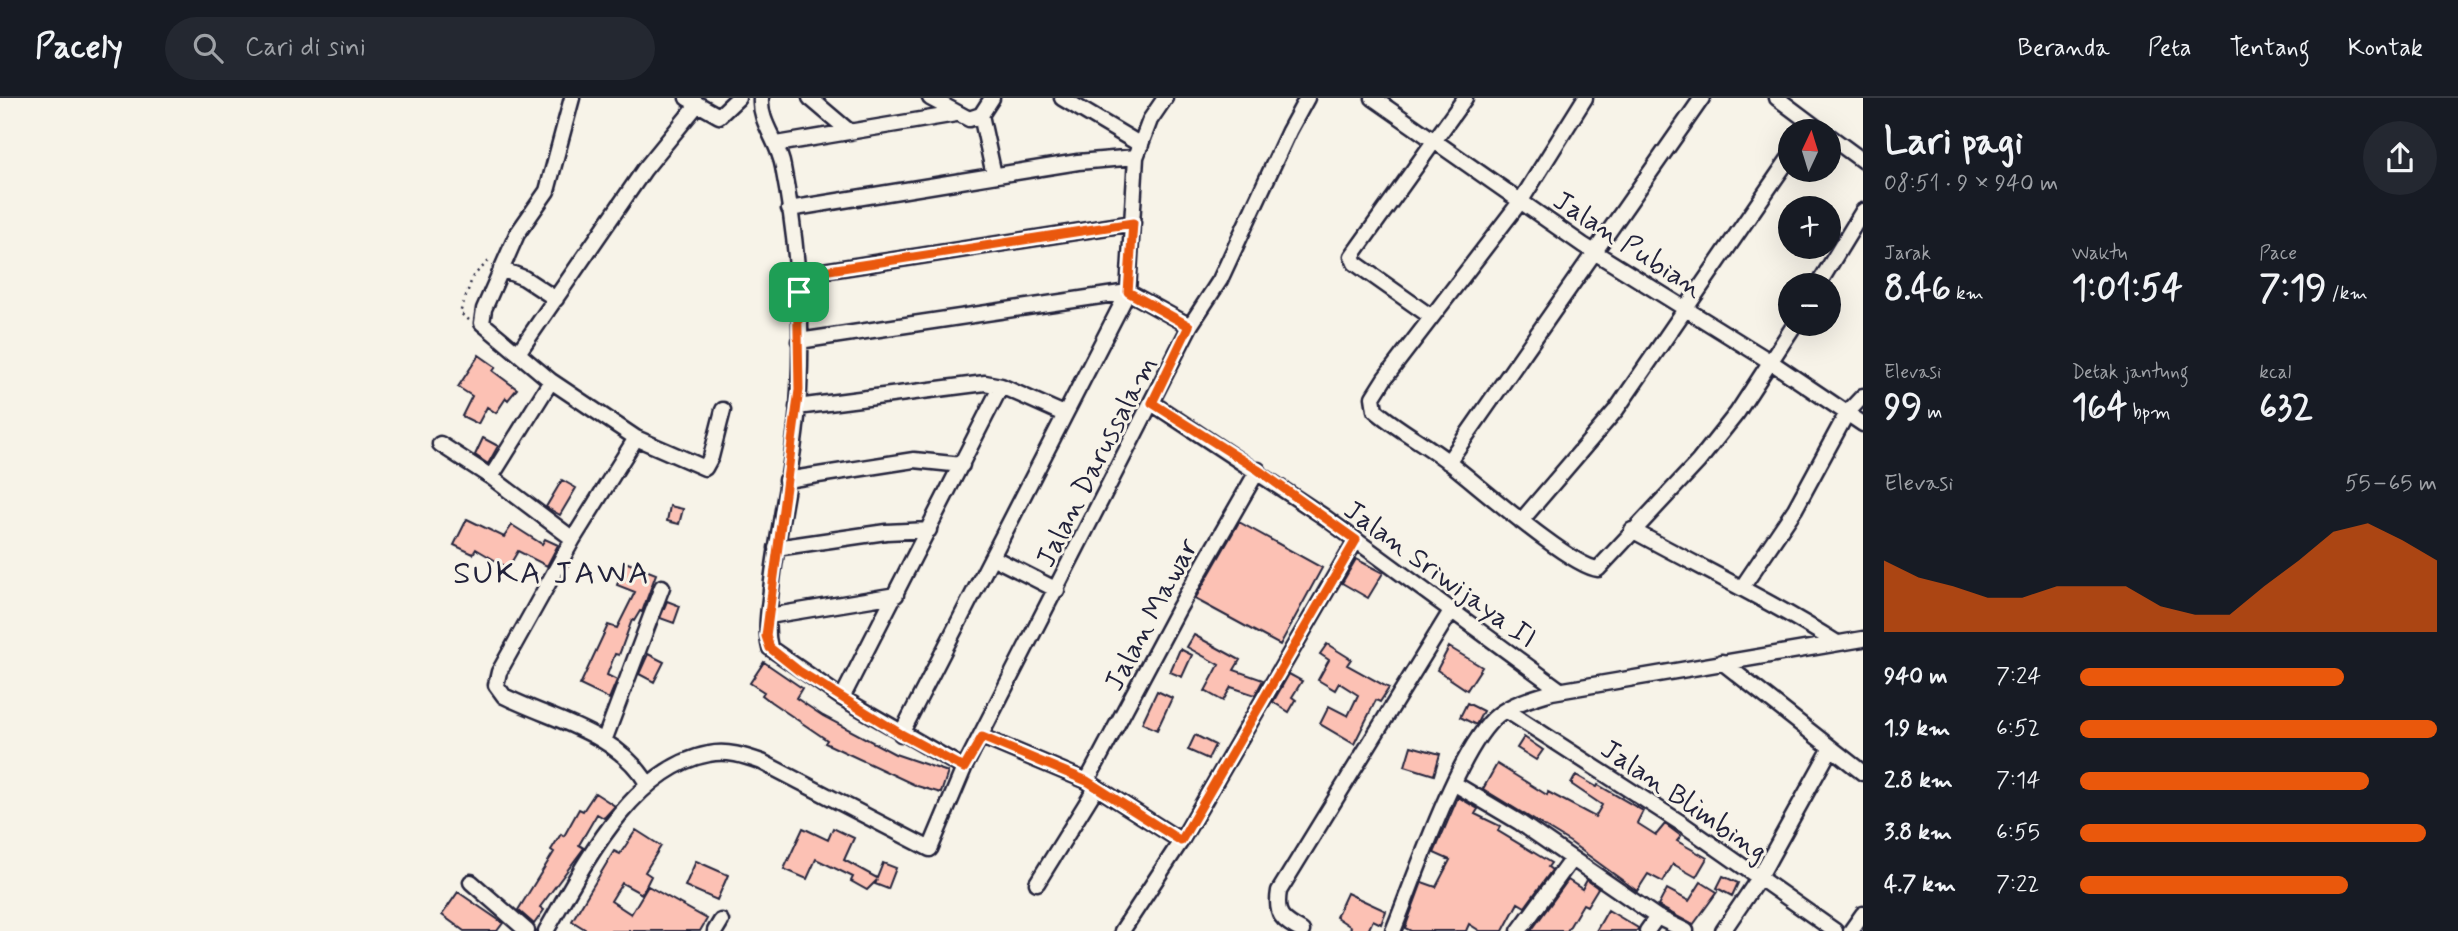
<!DOCTYPE html>
<html lang="id">
<meta charset="utf-8">
<style>
body{margin:0;font-family:Mynerve,sans-serif;background:#242831;color:#f1f3f6;height:100vh;display:flex;flex-direction:column;font-size:26px;white-space:nowrap}
*{box-sizing:border-box;margin:0}
p{font-size:23px;color:#9ea1a6}
.icon{flex:none;width:38px;height:38px;fill:none;stroke:currentColor;stroke-width:2;stroke-linecap:round;stroke-linejoin:round}
.map{position:relative;flex:1;overflow:hidden}
.details{display:flex;flex-direction:column;background:#171b24;width:595px}
.details>*{flex:none}
.needle{width:46px;rotate:4deg}
.fabs{position:absolute;left:1778px;top:21px;display:grid;gap:14px}
.fabs a{display:grid;place-items:center;width:63px;height:63px;border-radius:50%;background:#171b24;box-shadow:0 7px 28px #0002;font-size:35px}
.pin{position:absolute;display:grid;place-items:center;width:60px;height:60px;color:#fff;margin:-30px;border-radius:14px;box-shadow:0 4px 10px #0006}
.round{display:grid;place-items:center;flex:none;width:74px;height:74px;border-radius:37px;background:#242831}
.headline{display:flex;align-items:center;justify-content:space-between;height:119px;padding:0 21px}
h1{font-size:38px;font-weight:700;line-height:52px}
.stats{display:grid;grid-template-columns:repeat(3,1fr);gap:10px;height:119px;padding:7px 21px}
.stats div{display:grid;align-content:center}
.stats b{font-size:35px;font-weight:700}
.stats small{font-size:19px;font-weight:400}
.stats p{font-size:19px}
.chart{height:196px;padding:14px 21px}
.chart p{display:flex;justify-content:space-between}
.chart svg{width:100%;height:126px;margin-top:7px;fill:#ea580c;opacity:.7}
ul{padding:0 21px;list-style:none;font-size:23px}
li{display:grid;grid-template-columns:112px 84px 1fr;align-items:center;height:52px}
li i{height:18px;border-radius:9px;background:#ea580c}
header{display:flex;align-items:center;gap:42px;box-sizing:border-box;height:98px;padding:0 35px;background:#171b24;border-bottom:2px solid #363941}
header strong{font-size:33px}
nav{display:flex;gap:38px;margin-inline-start:auto;font-size:24px}
.search{width:490px;height:63px;background:#242831;display:flex;align-items:center;gap:18px;box-sizing:border-box;padding:0 24px;border-radius:38px;color:#9ea1a6;font-size:26px}
main{display:flex;flex:1;min-height:0}
.map>svg:first-child{display:block}
.building{fill:#fcc1b4;stroke:#22223b;stroke-width:2}
.lines{fill:none;stroke-linecap:round;stroke-linejoin:round}
.minor-casing{stroke:#22223b;stroke-width:19}
.path{stroke:#22223b;stroke-width:2.5;stroke-dasharray:2 5;stroke-linecap:butt}
.minor{stroke:#f7f3e8;stroke-width:14}
.route-casing{stroke:#fff;stroke-width:14}
.route{stroke:#ea580c;stroke-width:9}
.labels{text-anchor:middle;stroke-width:6;stroke-linejoin:round;paint-order:stroke}
.street-label{font-size:28px;fill:#22223b;stroke:#f7f3e8}
.quarter-label{font-size:32px;letter-spacing:2px;fill:#22223b;stroke:#f7f3e8}
</style>
<header>
<strong>Pacely</strong>
<div class="search"><svg class="icon" aria-label="search" viewBox="0 0 24 24"><circle cx="10" cy="10" r="6"/><path d="M15 15l6 6"/></svg>Cari di sini</div>
<nav><a>Beranda</a><a>Peta</a><a>Tentang</a><a>Kontak</a></nav>
</header>
<main>
<div class="map">
<svg width="1863" height="833" viewBox="0 0 1863 833">
<rect width="100%" height="100%" fill="#f7f3e8"/>
<filter id="ink" filterUnits="userSpaceOnUse"><feTurbulence type="fractalNoise" baseFrequency=".0143" numOctaves="2"/><feDisplacementMap in="SourceGraphic" scale="14" xChannelSelector="R" yChannelSelector="G"/><feConvolveMatrix kernelMatrix="1 2 1 2 8 2 1 2 1" color-interpolation-filters="sRGB"/></filter>
<g filter="url(#ink)">
<path class="building" d="M479 257 496 269 493 273 517 291 508 302 506 300 496 315 487 309 478 326 462 318 472 298 458 289Z
M483 340 498 348 488 366 475 357Z
M562 382 576 390 560 417 546 409Z
M670 408 683 411 679 426 667 423Z
M467 421 504 439 512 427 542 446 545 441 558 447 547 468 518 453 508 470 476 451 473 456 454 447Z
M1239 424 1322 470 1280 547 1195 501Z
M1356 461 1383 475 1368 500 1342 485Z
M625 464 656 476 642 514 640 513 634 523 632 522 619 557 615 556 607 577 617 582 609 601 580 587 608 527 617 530 635 494 617 487Z
M667 503 680 508 674 525 660 520Z
M1194 537 1240 562 1234 572 1263 582 1255 597 1231 589 1223 603 1205 593 1219 567 1187 549Z
M1327 546 1351 561 1347 567 1389 590 1380 604 1376 602 1354 646 1320 626 1329 608 1348 618 1358 597 1339 585 1335 592 1318 582 1329 562 1320 556Z
M1449 549 1482 569 1467 592 1437 572Z
M1180 551 1192 557 1182 579 1170 574Z
M648 556 664 564 654 584 639 576Z
M764 564 802 590 796 600 823 618 895 656 948 674 941 695 917 688 825 645 827 642 771 604 762 597 764 594 750 585Z
M1289 576 1302 583 1292 599 1296 602 1289 614 1273 604Z
M1157 593 1172 600 1157 632 1142 625Z
M1467 605 1483 613 1476 627 1460 619Z
M1195 637 1215 647 1208 661 1188 652Z
M1524 639 1543 652 1536 662 1517 650Z
M1411 648 1440 656 1434 677 1405 668Z
M1497 666 1547 697 1548 694 1595 719 1602 707 1571 686 1576 677 1597 689 1598 687 1643 713 1637 725 1656 737 1665 726 1681 738 1677 743 1707 760 1696 779 1673 766 1663 784 1648 776 1637 793 1570 744 1483 691Z
M595 695 615 708 604 720 597 716 579 747 584 750 540 809 544 812 534 826 518 812 554 754 551 752 561 736 564 738 579 711 583 713Z
M1458 699 1478 711 1475 716 1500 728 1498 733 1551 765 1548 769 1552 772 1525 809 1518 805 1503 833H1480L1469 826 1466 833H1411L1405 830 1422 784 1436 789 1450 762 1434 755Z
M803 730 828 742 833 730 854 740 844 762 877 780 883 765 896 770 888 791 875 786 877 782 867 792 851 783 853 779 816 761 807 781 784 771Z
M636 732 661 748 645 774 651 778 642 796 622 785 611 803 631 816 648 788 707 821 700 833H588L572 823 614 753 620 756Z
M696 763 728 777 717 802 685 788Z
M1723 778 1738 785 1732 798 1717 790Z
M1568 782 1582 791 1587 782 1598 790 1587 808 1583 806 1567 833H1531Z
M1701 784 1717 794 1693 827 1658 808 1667 791 1689 803Z
M458 794 503 825 497 833H464L442 817Z
M1347 795 1386 813 1381 826 1373 822 1368 833H1349L1351 829 1336 819Z
M1608 812 1638 830 1637 833H1596Z"/>
<g class="lines">
<defs>
<path id="minor" d="M687 0 719 18 738 0
M761 0C759 25 779 44 783 69 797 141 803 218 799 292 796 359 778 425 771 492 769 511 765 531 770 550L842 600 964 670
M810 0 850 34
M930 0 969 21 981 17 992 0
M1062 0 1141 47
M1165 0 1150 22 1136 59 1128 194 1190 228
M1373 0 1583 147 1771 264 1863 326
M1585 0 1520 104 1385 280 1373 299 1375 312C1398 332 1426 346 1450 365 1476 385 1571 469 1598 471L1698 364 1737 315 1795 226
M1777 0 1821 33
M981 17 994 77
M1829 38 1863 63
M777 46 956 16
M789 111 1078 64 1136 59
M501 171 524 180 556 201
M797 177 1133 125
M1818 187 1863 113
M1430 218 1355 165 1352 158 1465 0
M799 243 1128 194
M518 255 644 72 697 7
M551 283 482 225 484 211 517 136 547 93 572 0
M1152 305 1323 418 1560 592
M797 309 985 285 1001 288
M440 346 491 379 573 441
M1448 364 1702 0
M491 379 551 283 636 340
M786 382 914 362 962 367
M1521 423 1616 312 1790 59
M1632 432C1701 470 1771 503 1837 545
M776 450 886 434 929 432
M992 459 1057 492
M1743 488 1795 411 1847 315 1863 298
M769 518 896 497
M1722 564 1863 675
M842 600 1001 288 1064 316
M1506 612 1684 727 1835 833
M901 636 1128 194
M982 639 1087 683 1181 743 1356 442
M604 643 662 489
M1087 683 1179 510 1258 372
M647 685C616 634 554 623 504 598L496 587 499 574 573 441 636 340 705 370 711 359 723 312
M1455 686 1519 724 1657 819 1686 833
M471 784 527 833
M1037 785 1096 690
M546 833C582 771 631 670 709 656 727 652 745 658 762 664L930 751 964 670 1190 228 1220 182 1289 33 1307 0
M715 833 721 823
M1122 833 1181 743
M1302 833C1282 822 1275 817 1279 793L1451 513
M1393 833C1414 783 1459 647 1498 617 1513 605 1533 600 1552 594L1863 541
M1519 833 1571 762
M1647 833 1657 819
M1723 833 1759 780 1831 650
M1851 833 1863 816"/>
</defs>
<use href="#minor" class="minor-casing"/>
<path class="path" d="M469 222 460 215 473 178 490 162"/>
<use href="#minor" class="minor"/>
</g>
</g>
<g class="lines" filter="url(#ink)">
<defs>
<path id="route" d="M1133 125 1128 194 1189 228 1152 305 1258 372 1356 442 1181 743 1087 683 982 639 964 670 901 636 799 573 770 550 766 538 799 292 797 177Z"/>
</defs>
<use href="#route" class="route-casing"/>
<use href="#route" class="route"/>
</g>
<g class="labels">
<g class="street-label">
<text transform="translate(1629 145) rotate(33)" y="10">Jalan Pubian</text>
<text transform="translate(1095 363) rotate(-63)" y="10">Jalan Darussalam</text>
<text transform="translate(1441 475) rotate(36)" y="10">Jalan Sriwijaya II</text>
<text transform="translate(1150 516) rotate(-62)" y="10">Jalan Mawar</text>
<text transform="translate(1685 701) rotate(34)" y="10">Jalan Blimbing</text>
</g>
<g class="quarter-label">
<text x="552" y="485">SUKA JAWA</text>
</g>
</g>
</svg>
<div class="fabs">
<a><svg class="needle" viewBox="-14 -14 28 28"><path d="M0-13l5 13h-10z" fill="#e53935"/><path d="M0 13l5-13h-10z" fill="#9ea1a6"/></svg></a>
<a>+</a>
<a>−</a>
</div>
<div class="pin" style="left:799px;top:194px;background:#1e9e55"><svg class="icon" aria-label="arrive" viewBox="0 0 24 24"><path d="M6 21V4h12l-3 4 3 4H6"/></svg></div>
</div>
<section class="details">
<div class="headline"><div><h1>Lari pagi</h1><p>08:51 · 9 × 940 m</p></div><a class="round"><svg class="icon" aria-label="share" viewBox="0 0 24 24"><path d="M12 15V3M7 8l5-5 5 5M5 13v7h14v-7"/></svg></a></div>
<div class="stats">
<div><p>Jarak</p><b>8.46<small> km</small></b></div>
<div><p>Waktu</p><b>1:01:54</b></div>
<div><p>Pace</p><b>7:19<small> /km</small></b></div>
</div>
<div class="stats">
<div><p>Elevasi</p><b>99<small> m</small></b></div>
<div><p>Detak jantung</p><b>164<small> bpm</small></b></div>
<div><p>kcal</p><b>632</b></div>
</div>
<div class="chart"><p><span>Elevasi</span>55–65 m</p>
<svg viewBox="0 0 160 44" preserveAspectRatio="none"><path d="M0 44V19L10 25L20 28L30 32L40 32L50 28L60 28L70 28L80 35L90 38L100 38L110 28L120 19L130 9L140 6L150 12L160 19V44z"/></svg>
</div>
<ul>
<li><b>940 m</b>7:24<i style="width:74%"></i></li>
<li><b>1.9 km</b>6:52<i style="width:100%"></i></li>
<li><b>2.8 km</b>7:14<i style="width:81%"></i></li>
<li><b>3.8 km</b>6:55<i style="width:97%"></i></li>
<li><b>4.7 km</b>7:22<i style="width:75%"></i></li>
</ul>
</section>
</main>
